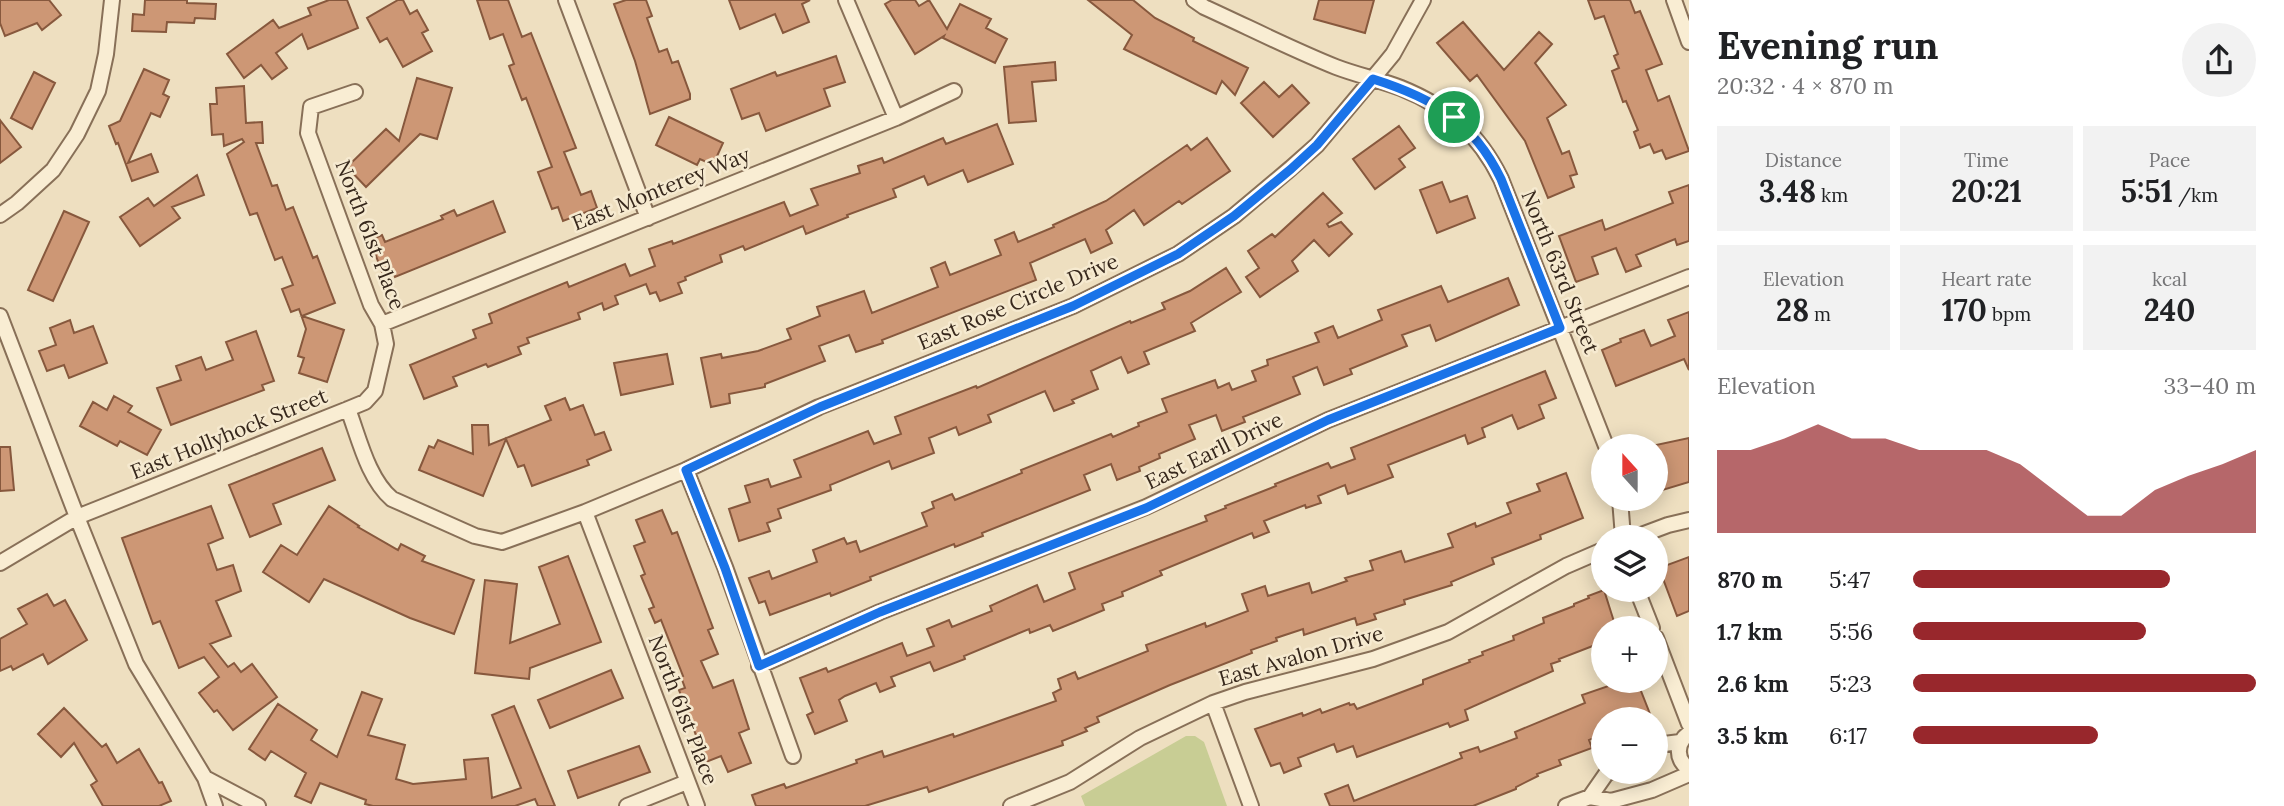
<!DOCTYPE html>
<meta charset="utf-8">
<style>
body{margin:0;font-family:Lora,serif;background:#f2f2f2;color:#202124;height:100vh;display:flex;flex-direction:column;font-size:26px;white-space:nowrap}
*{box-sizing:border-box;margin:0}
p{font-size:23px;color:#757577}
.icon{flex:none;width:38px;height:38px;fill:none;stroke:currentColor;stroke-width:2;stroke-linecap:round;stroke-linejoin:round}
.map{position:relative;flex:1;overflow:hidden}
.drawer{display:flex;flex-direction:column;background:#fff;width:595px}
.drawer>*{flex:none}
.needle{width:46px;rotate:339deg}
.fabs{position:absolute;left:1591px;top:434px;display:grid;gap:14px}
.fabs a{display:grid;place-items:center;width:77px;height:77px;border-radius:50%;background:#fff;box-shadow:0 4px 18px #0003;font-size:35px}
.pin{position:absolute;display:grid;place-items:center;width:60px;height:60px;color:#fff;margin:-30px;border:4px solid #fff;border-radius:50%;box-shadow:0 2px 7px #0007}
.round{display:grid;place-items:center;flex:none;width:74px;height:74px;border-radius:37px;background:#f2f2f2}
.headline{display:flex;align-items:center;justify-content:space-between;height:119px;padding:0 28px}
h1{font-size:38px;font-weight:800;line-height:52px}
.metrics{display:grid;grid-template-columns:repeat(3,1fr);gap:10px;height:119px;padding:7px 28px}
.metrics div{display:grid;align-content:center;border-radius:0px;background:#f2f2f2;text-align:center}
.metrics b{font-size:30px;font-weight:800}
.metrics small{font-size:19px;font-weight:400}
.metrics p{font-size:19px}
.chart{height:196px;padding:14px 28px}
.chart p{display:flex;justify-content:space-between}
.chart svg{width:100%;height:126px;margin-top:7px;fill:#98272c;opacity:.7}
ul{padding:0 28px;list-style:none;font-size:23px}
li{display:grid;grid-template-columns:112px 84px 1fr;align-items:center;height:52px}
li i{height:18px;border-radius:9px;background:#98272c}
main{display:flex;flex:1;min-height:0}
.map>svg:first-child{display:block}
.green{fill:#c8cd94}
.building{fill:#cd9775;stroke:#87583d;stroke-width:2}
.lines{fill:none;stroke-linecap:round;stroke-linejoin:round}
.street-casing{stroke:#887058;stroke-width:18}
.street{stroke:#f9edd3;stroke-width:14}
.route-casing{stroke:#fff;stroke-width:14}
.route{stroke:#1a73e8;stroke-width:9}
.labels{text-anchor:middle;stroke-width:5;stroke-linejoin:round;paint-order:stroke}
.street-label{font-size:21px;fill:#37281c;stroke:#f6ead0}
</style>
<main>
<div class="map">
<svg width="1689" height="806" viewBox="0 0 1689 806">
<rect width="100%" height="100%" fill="#eedfc0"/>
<path class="green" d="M1186 736H1195L1204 742 1227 806H1085L1081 796Z"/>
<path class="building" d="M0 0H49L61 15 42 30 37 23 5 36 0 23Z
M145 0H187V3L216 4 215 19 195 18 194 23 167 22 166 32 132 31 133 14 144 15Z
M329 0H347L358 28 308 49 302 34 276 53 287 68 272 79 261 65 244 78 227 54 273 20 279 28 311 15 308 8Z
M398 0H403L410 14 417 10 428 30 422 33 432 51 403 67 387 38 380 42 367 18Z
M477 0H508L522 37 531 33 576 148 564 152 581 195 591 191 597 208 563 221 558 207 552 209 538 172 552 167 526 98 522 100 509 66 514 64 503 34 490 39Z
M626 0H646L652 16 647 18 659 52 667 49 672 63 678 61 690 94V99L650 114 635 61 614 4Z
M729 0H810L802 4 809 22 783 33 775 14 740 29Z
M892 0H915L919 6 929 0 947 29 960 4 991 19 986 28 1007 39 995 63 943 38 944 36 915 54 885 4Z
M1088 0H1133L1155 18 1194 38 1193 41 1248 68 1235 95 1222 81 1216 94 1124 49 1132 35Z
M1319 0H1374L1365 33 1314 19Z
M1588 0H1630L1635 13 1640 11 1662 64 1646 70 1658 101 1669 96 1689 151 1666 159 1662 150 1654 153 1650 144 1640 148 1634 132 1638 130 1626 101 1623 102 1612 71 1619 68 1614 56 1618 54 1604 16 1595 19Z
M1463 22 1504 70 1539 32 1552 44 1535 63 1566 105 1547 118 1562 154 1569 151 1577 174 1570 176 1574 187 1548 198 1525 141 1477 75 1470 81 1437 43Z
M836 56 845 82 824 89 830 106 766 131 759 113 742 119 731 89 775 72 777 76Z
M1055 62 1056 80 1032 82 1036 121 1009 123 1004 67Z
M144 69 169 80 163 94 169 97 160 117 151 113 128 163 151 154 158 172 132 181 118 143 116 144 109 126 120 121Z
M34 72 55 83 32 129 11 118Z
M417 78 452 88 437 139 420 134 366 187 347 167 386 129 399 141Z
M1264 82 1279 97 1292 85 1309 103 1273 137 1241 103Z
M244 86 246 123 262 122 263 143H256L272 186 277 185 286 210 293 207 313 258 317 256 335 303 302 316 344 330 327 382 299 373 304 358 298 356 306 329 299 309 291 312 282 289 293 285 282 257 275 260 257 213 250 215 227 154 244 142 242 139 224 146 223 134 212 135 210 104H217L216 88Z
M669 117 723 143 713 165 700 159 697 165 656 145Z
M0 120 21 147 0 163Z
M997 124 1013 164 968 182 963 170 928 185 924 176 893 189 896 197 847 215 848 217 806 234 803 226 745 250 743 246 720 255 722 262 685 277 686 280 678 283 682 293 660 301 656 292 650 294 646 284 615 296 618 304 604 310 602 303 578 313 580 319 527 338 529 343 518 347 521 354 488 367 486 364 453 377 457 386 424 399 410 365 476 338 473 330 492 323 489 314 567 282 569 287 625 264 630 276 655 266 649 249 672 241 673 244 784 202 790 216 818 205 811 189 860 173 858 166 882 158 884 163 943 138 946 144Z
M1399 126 1415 148 1399 159 1405 167 1375 189 1353 159Z
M1207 138 1230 171 1182 204 1179 201 1144 225 1134 210 1106 230 1112 243 1091 253 1085 239 1030 263 1036 280 882 340 883 343 856 352 849 335 819 346 825 361 765 384V387L729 394 730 403 711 407 701 358 721 354 722 358 758 351 791 339 787 329 820 316 817 307 864 291 872 313 938 287 931 268 945 262 950 275 1001 255 995 240 1014 232 1018 242 1054 227 1053 225 1106 201 1187 145 1191 150Z
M197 175 204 195 172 207 180 218 140 246 120 217 148 198 154 206Z
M1442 182 1450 202 1467 196 1475 218 1437 233 1420 190Z
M1689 185V241L1677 245 1675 239 1636 255 1641 266 1626 272 1616 248 1592 257 1598 274 1576 282 1559 236 1602 220 1605 230 1673 203 1669 192Z
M1323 193 1342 213 1327 224 1329 227 1341 222 1352 234 1329 256 1314 240 1292 261 1298 271 1260 297 1246 277 1259 268 1248 251 1272 234 1275 237Z
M493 201 505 232 395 277 392 268 382 272 370 240 382 235 385 242 443 219 441 216 454 210 457 216Z
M64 211 89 222 53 301 28 290Z
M1226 268 1241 292 1191 323 1195 331 1144 352 1149 364 1128 373 1121 357 1091 371 1098 389 1072 400 1074 403 1054 411 1045 391 988 415 991 422 959 435 956 427 929 438 934 453 892 469 889 461 830 485 831 490 778 509 781 518 767 523 770 531 739 541 729 509 750 502 745 486 768 479 771 487 801 477 794 460 868 431 874 444 901 434 895 417 976 386 977 388 1130 321 1131 323 1165 309 1162 303 1190 291Z
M1508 278 1519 305 1436 341 1430 325 1402 335 1407 346 1350 369 1352 374 1324 385 1317 367 1293 377 1300 394 1243 417 1245 422 1222 431 1216 415 1189 425 1195 439 1159 454 1160 458 1139 467 1140 471 1117 480 1111 464 1084 475 1090 490 982 533 983 536 955 547 954 544 870 577 871 580 831 596 830 593 770 615 765 601 759 603 749 578 769 571 772 579 817 562 813 550 844 538 847 544 856 541 860 552 927 526 922 513 934 508 932 502 952 494 955 500 1022 473 1021 470 1111 434 1113 437 1139 426 1138 423 1167 412 1162 399 1215 380 1218 388 1229 383 1232 390 1256 381 1252 371 1268 365 1267 360 1319 342 1315 333 1333 326 1338 338 1382 320 1378 310 1441 286 1448 302Z
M1689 312V370L1684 359 1616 386 1602 350 1621 342 1620 339 1644 330 1651 346 1675 336 1668 320Z
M70 320 74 333 93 326 107 363 69 378 64 365 47 371 39 351 56 345 50 328Z
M256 331 274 381 262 385 264 390 171 425 157 388 181 380 176 366 201 357 206 370 233 360 226 342Z
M667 354 673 384 621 395 614 363Z
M1545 371 1556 398 1539 405 1544 418 1518 429 1512 415 1482 428 1485 437 1468 444 1465 435 1388 465 1393 477 1348 494 1345 485 1318 496 1321 503 1306 508 1305 505 1264 521 1269 532 1254 538 1252 533 1160 571 1162 575 1122 592 1123 596 1102 604 1104 610 1075 622 1053 631 1050 625 1030 633 1029 629 964 656 965 659 934 671 930 662 891 677 895 686 880 692 876 683 845 696 839 700 847 721 815 734 807 715 813 712 800 678 826 668 828 672 902 643 907 656 934 646 927 629 949 620 952 627 992 611 990 606 1037 585 1044 602 1075 589 1069 573 1207 521 1205 516 1226 508 1225 506 1276 486 1275 484 1328 463 1331 468 1355 459 1351 448Z
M114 396 132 406 128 412 161 430 147 455 120 441 117 446 80 426 93 402 107 410Z
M565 398 570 410 583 405 595 435 604 432 611 450 587 460 589 465 532 486 524 465 518 467 506 439 483 496 419 470 429 446 434 448 438 440 473 454 472 425H488L489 445 551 420 545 406Z
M1689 438V482L1656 492V445Z
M0 447H10L14 490 0 491Z
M322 448 335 480 273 504 281 524 250 537 229 485Z
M1566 473 1583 518 1540 535 1541 539 1492 558 1494 564 1451 582 1452 585 1404 600 1405 604 1374 614 1376 619 1357 625 1355 618 1304 635 1303 629 1276 638 1277 641 1251 650 1252 653 1170 685 1097 717 1099 722 1085 728 1087 731 1062 741 1063 745 929 792 927 787 865 806H756L752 795 784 784 786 788 857 763 856 760 882 751 884 757 953 734 954 737 1056 701 1053 693 1061 689 1058 679 1075 672 1078 679 1148 651 1146 645 1205 623 1206 627 1248 611 1242 594 1265 586 1268 596 1309 583 1312 593 1347 581 1345 578 1373 570 1370 561 1401 551 1405 562 1453 547 1448 534 1475 523 1476 527 1511 513 1507 503 1540 491 1537 484Z
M211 506 223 538 208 544 217 570 233 565 241 591 216 601 231 636 210 644 228 667 234 663 241 672 252 664 277 697 233 730 217 710 214 712 199 693 219 677 204 657 179 668 160 621 153 624 122 538Z
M329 506 359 526 358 527 398 550 401 544 425 556 422 561 474 580 454 634 410 618 324 579 309 602 263 572 281 545 297 555Z
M662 510 672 534 677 532 713 628 708 630 718 654 701 661 713 688 733 680 749 729 739 733 751 763 728 772 721 756 706 762 679 690 685 688 681 677 683 676 661 620 655 623 649 609 654 607 641 576 645 574 634 546 645 542 636 520Z
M568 556 601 642 530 668 529 679 475 673 485 580 517 584 510 643 560 624 539 567Z
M1689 557V611L1677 616 1659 568Z
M1604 590 1616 628H1603V642L1559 659 1560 661 1551 664 1553 671 1465 710 1468 720 1450 727 1448 723 1357 757 1353 746 1337 752 1334 744 1298 758 1301 766 1284 773 1280 763 1271 766 1255 729 1302 713 1303 716 1320 709 1322 713 1349 703 1350 705 1354 704 1357 709 1423 684V680L1470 662 1469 660 1483 655 1482 652 1514 640 1513 636 1544 623 1543 618 1574 606V604L1589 598 1588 596Z
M47 594 54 606 65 600 87 640 48 664 43 654 13 670 11 666 0 671V639L27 624 18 609Z
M611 670 623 698 550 728 538 700Z
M1623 681H1637L1652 719H1603V734L1589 740 1592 748 1559 760 1561 765 1537 774 1538 776 1516 787V789L1473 806H1330L1325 794 1348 785 1354 801 1462 758 1460 753 1478 747 1480 752 1517 738 1515 732 1585 703 1582 695Z
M362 692 382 699 368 735 405 745 396 779 413 784 466 779 464 760 488 758 492 798 521 788 492 715 514 706 555 806H538L535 799 515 806H373L365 804 366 800 320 783 311 803 295 796 306 773 271 751 265 760 249 749 278 704 317 730 311 740 337 757Z
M64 708 102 747 106 744 117 763 139 749 159 783 162 782 171 801 159 806H103L91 785 97 781 74 743 61 757 38 734Z
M639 746 650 772 578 798 568 771Z"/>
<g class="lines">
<defs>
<path id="street" d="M566 0 648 218
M846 0 896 118
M1194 0 1204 7C1248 27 1291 49 1336 67 1357 75 1380 80 1401 88 1448 107 1479 134 1501 179L1606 446
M1674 0 1689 42
M0 215 17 203 53 170 77 134 98 91 106 54 112 0
M0 316 77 517 136 664 205 778 215 806
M382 324 896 118 954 91
M348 409C359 438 368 479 392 499L475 536 502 542 585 512 686 470 819 407 1073 306 1178 254 1234 216 1291 168 1317 145 1384 65 1393 54 1423 0
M686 470 725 567 793 756
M1620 499 1623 537
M585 512 697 806
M1636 537 1668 525 1689 520
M0 563 77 517 348 409 365 402 375 391 386 344 382 324 371 305 308 133 311 107 355 92
M1637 590 1652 628
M1656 638 1689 724
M759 666 880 612 1146 507 1328 420 1689 277
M1213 703 1251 806
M1689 733C1676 743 1675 759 1689 769
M1656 749 1664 744 1680 742
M205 778 258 806
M1590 797 1606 774 1610 772
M627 806 687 782
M1011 806 1070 782 1140 738 1213 703 1245 692 1373 659 1448 632 1566 566 1603 550
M1566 806 1590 797 1611 801 1652 790 1689 774"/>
</defs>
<use href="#street" class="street-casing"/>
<use href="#street" class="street"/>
</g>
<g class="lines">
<defs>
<path id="route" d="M1373 79C1433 98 1473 121 1501 179L1560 328 1328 420 1146 508 880 612 759 666 725 568 686 470 820 407 1073 306 1178 254 1234 216 1291 169 1317 145Z"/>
</defs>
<use href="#route" class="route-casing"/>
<use href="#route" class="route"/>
</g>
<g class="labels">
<g class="street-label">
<text transform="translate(661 189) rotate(-22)" y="7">East Monterey Way</text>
<text transform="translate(370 235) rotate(69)" y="7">North 61st Place</text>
<text transform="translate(1560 272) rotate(68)" y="7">North 63rd Street</text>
<text transform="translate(1018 302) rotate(-23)" y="7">East Rose Circle Drive</text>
<text transform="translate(229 434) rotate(-22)" y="7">East Hollyhock Street</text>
<text transform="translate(1214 451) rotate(-26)" y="7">East Earll Drive</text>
<text transform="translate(1301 656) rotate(-16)" y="7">East Avalon Drive</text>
<text transform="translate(683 710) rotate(69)" y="7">North 61st Place</text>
</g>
</g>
</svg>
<div class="fabs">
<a><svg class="needle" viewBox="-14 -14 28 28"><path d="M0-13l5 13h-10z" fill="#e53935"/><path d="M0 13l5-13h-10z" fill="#757577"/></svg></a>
<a><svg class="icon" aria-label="layers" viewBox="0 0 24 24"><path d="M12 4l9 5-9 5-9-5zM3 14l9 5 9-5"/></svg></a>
<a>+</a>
<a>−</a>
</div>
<div class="pin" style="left:1454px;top:117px;background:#1e9e55"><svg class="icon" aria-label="arrive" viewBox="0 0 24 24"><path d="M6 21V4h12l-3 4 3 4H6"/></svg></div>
</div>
<section class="drawer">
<div class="headline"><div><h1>Evening run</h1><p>20:32 · 4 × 870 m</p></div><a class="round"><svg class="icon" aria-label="share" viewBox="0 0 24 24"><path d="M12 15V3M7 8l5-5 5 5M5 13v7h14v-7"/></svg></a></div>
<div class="metrics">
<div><p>Distance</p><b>3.48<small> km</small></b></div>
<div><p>Time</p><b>20:21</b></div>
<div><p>Pace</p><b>5:51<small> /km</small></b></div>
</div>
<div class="metrics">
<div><p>Elevation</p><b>28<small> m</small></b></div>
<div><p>Heart rate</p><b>170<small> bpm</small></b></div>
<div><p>kcal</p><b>240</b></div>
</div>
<div class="chart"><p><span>Elevation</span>33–40 m</p>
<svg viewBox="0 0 160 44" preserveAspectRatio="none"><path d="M0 44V15L10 15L20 11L30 6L40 11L50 11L60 15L70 15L80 15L90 20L100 29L110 38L120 38L130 29L140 24L150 20L160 15V44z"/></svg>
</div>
<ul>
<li><b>870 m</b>5:47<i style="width:75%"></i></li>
<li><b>1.7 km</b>5:56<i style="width:68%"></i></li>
<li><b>2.6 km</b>5:23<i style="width:100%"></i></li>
<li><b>3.5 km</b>6:17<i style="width:54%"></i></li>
</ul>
</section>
</main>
